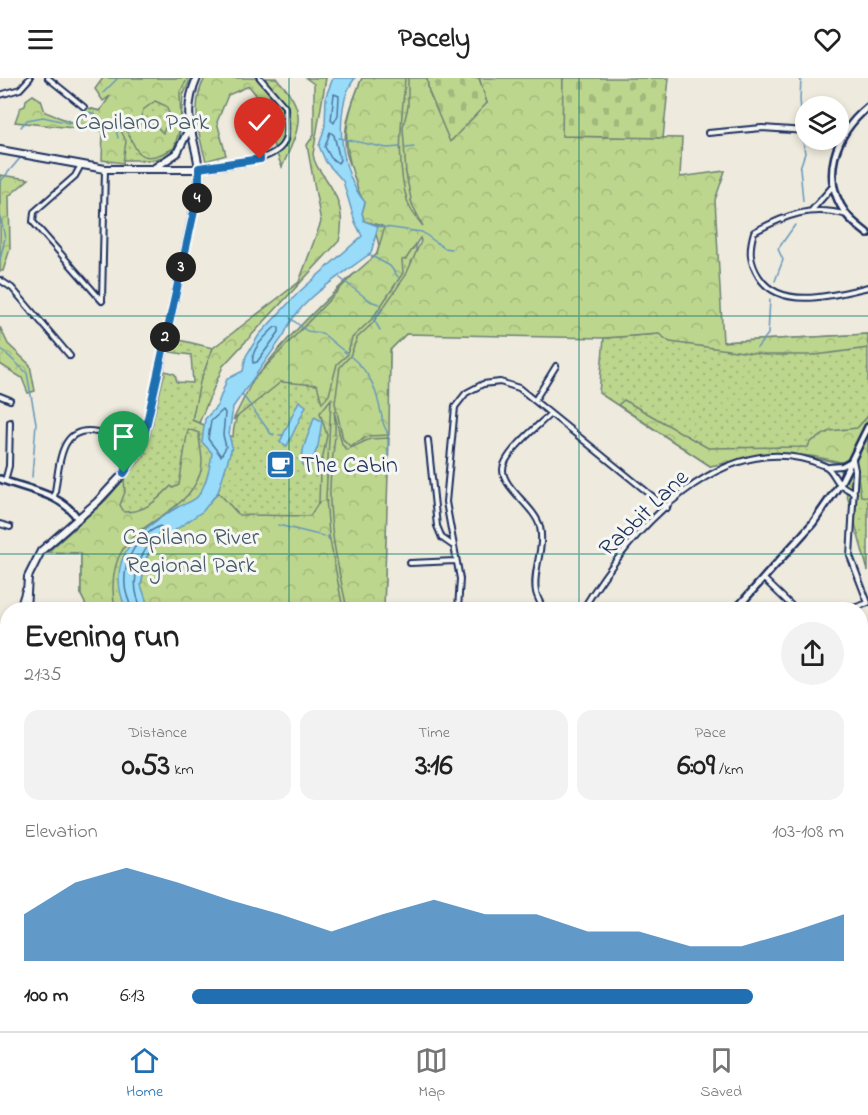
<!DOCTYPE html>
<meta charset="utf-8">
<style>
body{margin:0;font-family:"Indie Flower",sans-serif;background:#f2f2f2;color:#222;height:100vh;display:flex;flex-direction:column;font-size:22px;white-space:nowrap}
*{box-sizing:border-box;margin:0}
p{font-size:20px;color:#767676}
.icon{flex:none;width:33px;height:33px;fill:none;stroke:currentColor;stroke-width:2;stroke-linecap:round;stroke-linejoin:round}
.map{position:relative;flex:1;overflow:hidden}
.details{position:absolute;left:0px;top:524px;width:868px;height:430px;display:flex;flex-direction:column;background:#fff;border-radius:24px 24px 0 0;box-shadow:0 3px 9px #0003}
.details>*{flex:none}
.fabs{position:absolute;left:795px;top:18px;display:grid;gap:12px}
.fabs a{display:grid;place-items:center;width:54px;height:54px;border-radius:50%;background:#fff;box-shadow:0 3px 9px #0003;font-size:30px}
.pin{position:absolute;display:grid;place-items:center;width:51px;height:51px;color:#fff;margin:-62px -26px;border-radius:50% 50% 50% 0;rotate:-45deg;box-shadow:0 0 6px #0007}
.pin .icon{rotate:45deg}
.km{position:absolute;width:30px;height:30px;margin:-15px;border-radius:50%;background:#222;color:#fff;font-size:16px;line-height:30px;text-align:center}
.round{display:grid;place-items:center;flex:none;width:63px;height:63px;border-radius:32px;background:#f2f2f2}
.overview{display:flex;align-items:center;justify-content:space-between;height:102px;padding:0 24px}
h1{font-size:33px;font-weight:800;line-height:45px}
.metrics{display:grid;grid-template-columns:repeat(3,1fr);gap:9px;height:102px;padding:6px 24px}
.metrics div{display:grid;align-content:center;border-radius:15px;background:#f2f2f2;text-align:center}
.metrics b{font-size:30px;font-weight:800}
.metrics small{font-size:16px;font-weight:400}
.metrics p{font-size:16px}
.chart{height:168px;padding:12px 24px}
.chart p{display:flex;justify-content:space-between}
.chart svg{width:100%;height:108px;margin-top:6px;fill:#1f6fb2;opacity:.7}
ul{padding:0 24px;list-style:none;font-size:20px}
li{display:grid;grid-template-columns:96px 72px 1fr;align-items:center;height:45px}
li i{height:15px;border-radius:8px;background:#1f6fb2}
header{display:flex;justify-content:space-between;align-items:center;height:78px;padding:0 24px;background:#fff;font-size:27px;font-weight:800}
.menu{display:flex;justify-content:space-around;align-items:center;height:84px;border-top:2px solid #e0e0e0;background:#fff;font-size:16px;color:#767676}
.menu a{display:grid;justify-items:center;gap:3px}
.menu .selected{color:#1f6fb2}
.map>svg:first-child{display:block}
.green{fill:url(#green-dots);stroke:#6c8276;stroke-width:1.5}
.forest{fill:url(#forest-crowns);stroke:#6c8276;stroke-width:1.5;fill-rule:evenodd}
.cemetery{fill:url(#cemetery-stones);stroke:#6c8276;stroke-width:1.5}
.water{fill:#98dcfa;stroke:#6697bc;stroke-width:1.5}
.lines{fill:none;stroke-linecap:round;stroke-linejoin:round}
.shore{stroke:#4d749c;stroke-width:1.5}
.stream{stroke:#6697bc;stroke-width:1.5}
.minor-casing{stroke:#1b2f5e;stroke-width:8}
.tertiary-casing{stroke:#1b2f5e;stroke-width:10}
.secondary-casing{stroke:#1b2f5e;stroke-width:10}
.minor{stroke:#f6f6f2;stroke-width:4}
.tertiary{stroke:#f6f6f2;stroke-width:5}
.secondary{stroke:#f6f6f2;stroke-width:6}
.route-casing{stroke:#fff;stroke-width:12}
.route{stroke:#1f6fb2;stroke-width:8}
.grid{fill:none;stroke:#0f766e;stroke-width:1.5;stroke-opacity:0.55}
.labels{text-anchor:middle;stroke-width:6;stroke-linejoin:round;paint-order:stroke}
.park-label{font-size:24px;fill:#44596a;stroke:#f6f6f2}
.poi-label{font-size:24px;fill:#1b2f5e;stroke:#f6f6f2;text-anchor:start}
.street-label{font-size:24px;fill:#1b2f5e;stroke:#f6f6f2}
</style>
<header><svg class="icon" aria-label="menu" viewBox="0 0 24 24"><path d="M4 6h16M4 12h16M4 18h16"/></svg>Pacely<svg class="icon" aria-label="heart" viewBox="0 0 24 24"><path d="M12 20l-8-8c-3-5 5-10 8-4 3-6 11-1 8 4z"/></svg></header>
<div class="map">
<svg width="868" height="953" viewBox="0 0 868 953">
<defs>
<pattern id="green-dots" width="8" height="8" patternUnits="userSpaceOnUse" patternTransform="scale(1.5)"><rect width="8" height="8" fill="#bdd68d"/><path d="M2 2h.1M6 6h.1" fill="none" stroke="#a2b87c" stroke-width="1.8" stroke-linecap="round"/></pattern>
<pattern id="forest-crowns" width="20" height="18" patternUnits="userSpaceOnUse" patternTransform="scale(1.5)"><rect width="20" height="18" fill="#bdd68d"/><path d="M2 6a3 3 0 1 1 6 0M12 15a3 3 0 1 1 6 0" fill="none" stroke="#a2b87c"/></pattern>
<pattern id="cemetery-stones" width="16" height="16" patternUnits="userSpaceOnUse" patternTransform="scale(1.5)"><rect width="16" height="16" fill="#bdd68d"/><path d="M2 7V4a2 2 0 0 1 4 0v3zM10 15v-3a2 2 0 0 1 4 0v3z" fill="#a2b87c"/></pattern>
</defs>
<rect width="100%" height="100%" fill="#eeeadd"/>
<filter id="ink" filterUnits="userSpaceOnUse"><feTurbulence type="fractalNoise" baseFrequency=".0167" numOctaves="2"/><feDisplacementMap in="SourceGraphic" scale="12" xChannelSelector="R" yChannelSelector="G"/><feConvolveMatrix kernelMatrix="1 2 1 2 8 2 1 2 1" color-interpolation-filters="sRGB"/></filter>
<g filter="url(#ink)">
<path class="green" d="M104 0H191L183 18 179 65 169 77 152 82H110L103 53 88 30 100 33 114 13Z
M362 0H418L415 256H406L390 272 384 531H88L81 517V475L48 474 106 422 144 378 165 293 175 296 177 304 193 305 191 277 170 274 175 261 213 270 192 342 233 359C234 305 312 236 350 199 358 192 373 185 377 175 381 166 377 162 375 153L378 149 367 146 362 135C368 114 350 94 346 73 342 48 353 22 362 0Z
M659 256 723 264 868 256V493L838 385C792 373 757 378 710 388L599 315 604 260Z
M861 710H868V953H733L728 947 861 946Z
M522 947H671L662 953H523Z"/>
<path class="forest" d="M103 0H188L180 14 181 47 174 70C127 96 140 57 119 48L126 63 123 85 102 82 103 53 15 44 20 30 25 28 26 22 33 17 41 22 45 34 74 45 88 30 100 33 110 18 103 23 95 11ZM155 23 166 28 170 38 163 55 157 49 140 43 143 32Z
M205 0H276C310 33 299 51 282 89L271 61 273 38 249 8 228 17 217 44 226 77 206 83C198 57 191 24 205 0Z
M306 0H326L313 76C314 86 320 93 326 101 340 121 345 140 339 163L223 288 199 345 192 342 200 304 213 270 299 204 321 144 307 67 314 57V6Z
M362 0H405C402 41 395 85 408 125 411 134 418 141 423 148L412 126 406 96 403 49 408 29V0H427L429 14 487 25 479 0H563V58L682 60 680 99 725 93 715 122 723 264 868 256V270L816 277H765L670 264 659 256 604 260 406 256 390 272 389 357 369 358 350 368 343 361 335 325 340 289 350 278 357 260 372 246 406 197 421 163 420 160 406 181 402 182 403 195 372 241 352 260 347 277 337 286 329 317 322 325 317 307 281 304 233 342 253 302 352 198 377 176 384 151 382 148 364 143 362 135 365 125C359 117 357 109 354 99 341 58 346 39 362 0Z
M0 97 29 101 9 118 10 171 3 193H0Z
M0 249 8 266 30 287 35 313 28 315 22 300 0 286Z
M331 321 326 420 329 457 343 531H149C114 468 192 453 218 414L239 437 310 438 319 424 320 394 327 357 320 335Z
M624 322 708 370 808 369 810 364 830 353 857 350 868 338V419L861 418 856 386C840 385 826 380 810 378 776 374 743 381 710 388L618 327Z
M334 333 342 366 346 372 370 361 389 360 384 531H347C339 492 329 452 330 412 330 385 338 360 334 333Z
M188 351 199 355C199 370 205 382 200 396 180 452 99 439 115 531H88L81 517V475L48 474 106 422 124 401 125 414 120 427 124 434C146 434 156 423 171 408L173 410 179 407Z
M861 887 868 890V953H798L799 947 861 946Z
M95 946 252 947 247 953H90Z
M280 946 403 947V953H276Z"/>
<path class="cemetery" d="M427 0H479L487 25 450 64 429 14Z
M563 0H669L663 60 562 58Z"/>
<path class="water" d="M333 0H355C332 29 340 97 365 124L362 135 364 143 378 148 371 175C342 197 297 222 284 257L233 329 229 357 232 369 218 414 203 433 155 466 147 478 141 507 149 531H126C104 480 136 453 178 429 184 426 193 424 198 418 207 406 210 389 212 375L202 364 205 341 217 328 227 301 243 293 246 278 259 257 298 215 362 158 355 144 343 103 326 84 319 68 325 48 326 18Z
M299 323 306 328 287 368 280 364Z
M314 339 322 343 318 368 309 390 303 388C299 372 310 356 314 339Z"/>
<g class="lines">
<path class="shore" d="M334 16 339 18 338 37 334 45 331 42Z
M330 54 334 57 340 82 338 85 331 80 325 69Z
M275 249H279V254L257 284 253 285C250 271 266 258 275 249Z
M223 332 225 335 223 357 226 369 221 378 208 361 211 343Z
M131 531C130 523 125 516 125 507 123 482 137 458 160 448L162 453C139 472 127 503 142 531"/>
<path class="stream" d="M801 0 800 22 802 42
M103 15 118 0
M21 49 27 42 43 39 69 45 78 43 90 34 116 51 118 60
M802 58 805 75 800 90 803 123
M339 60 387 70 400 69
M406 70 414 69
M0 104 21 79
M0 136 5 160 0 182
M377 148 422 154 444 170 451 171
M368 176 390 188 398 199
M340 200 370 223 379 226
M775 203 783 182 778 171 795 147
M290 240 307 253 322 255 346 275
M380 252 374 242 382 230
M0 270 27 295 36 345 32 399
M757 270 768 256 770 221
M350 278C374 297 377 316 383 344 384 349 387 352 388 357
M242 316 271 356H274
M279 357H283
M388 361V378
M278 447 323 458
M327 458 329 462
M324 946 330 953
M831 953 834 946"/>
<defs>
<path id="minor" d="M48 0 84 29
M0 17 20 11 30 0
M708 55 762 50 806 53
M81 87 75 98 34 134 33 144 102 223
M199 91C220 87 277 86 285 62 288 53 285 38 285 29L260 0
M812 132 833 108
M847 137C811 127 786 137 754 154 749 171 749 184 759 199 781 233 835 217 868 209
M0 202 12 210 70 278
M102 222 105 91
M0 318 10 322
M535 322 556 288
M428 362 437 448 442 460 452 467
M829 389 842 388 853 382 855 392 850 478 868 525 851 531
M5 403 9 388 10 344
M54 419C60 390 57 346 97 354
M0 446 10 449
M410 485 455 483
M764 501 795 531
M458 531 460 501 446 424 455 329 466 315 483 306 500 304 519 310 667 430
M543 531C541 526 537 519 536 514 532 493 545 471 540 449 535 429 503 410 503 392 503 376 538 348 550 336
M583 531C630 454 723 344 825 388 832 391 834 400 839 405 843 409 849 412 854 415
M0 556H8
M861 616 868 608
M0 703H8
M0 890 1 879
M423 946V953
M87 953 92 946
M665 953 673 946"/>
<path id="tertiary" d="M868 29C835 56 819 100 847 137 852 144 861 150 868 156
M0 401C28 412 61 415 78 441
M736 531 813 445 840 406 868 349
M518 953V946"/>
<path id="secondary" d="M0 72 105 91H199
M153 91 177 75 189 51
M20 531 26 512
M26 531 28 499 41 473 97 424 124 395 143 367 199 108C202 66 177 45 197 0
M0 823 8 821"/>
</defs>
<use href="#minor" class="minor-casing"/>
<use href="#tertiary" class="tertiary-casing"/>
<use href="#secondary" class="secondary-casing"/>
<use href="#minor" class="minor"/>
<use href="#tertiary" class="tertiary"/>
<use href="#secondary" class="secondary"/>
</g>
</g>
<g class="lines" filter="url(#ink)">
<defs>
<path id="route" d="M124 395 142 367 199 111V90L260 81"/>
</defs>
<use href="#route" class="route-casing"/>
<use href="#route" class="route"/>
</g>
<path class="grid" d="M289 0V531M579 0V531M0 238H868M0 476H868M0 715H8M861 715H868M289 946V953M579 946V953"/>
<defs>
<symbol id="cafe-square" viewBox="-11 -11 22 22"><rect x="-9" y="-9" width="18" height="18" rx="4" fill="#1f6fb2" stroke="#f6f6f2"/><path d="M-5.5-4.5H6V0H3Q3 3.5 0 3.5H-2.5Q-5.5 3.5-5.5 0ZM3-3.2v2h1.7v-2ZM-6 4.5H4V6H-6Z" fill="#fff"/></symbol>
</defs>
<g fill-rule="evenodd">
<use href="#cafe-square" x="264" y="370" width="33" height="33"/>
</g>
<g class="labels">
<g class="park-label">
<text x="142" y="51">Capilano Park</text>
<text x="191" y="466">Capilano River<tspan x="191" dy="28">Regional Park</tspan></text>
</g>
<g class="poi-label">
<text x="301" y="394">The Cabin</text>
</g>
<g class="street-label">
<text transform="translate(643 434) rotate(-44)" y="8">Rabbit Lane</text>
</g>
</g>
</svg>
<div class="fabs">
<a><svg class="icon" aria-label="layers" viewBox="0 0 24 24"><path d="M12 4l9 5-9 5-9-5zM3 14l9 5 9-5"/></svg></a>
</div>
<div class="pin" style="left:124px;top:395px;background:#1e9e55"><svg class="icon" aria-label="arrive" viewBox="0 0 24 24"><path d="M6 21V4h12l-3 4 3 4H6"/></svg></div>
<div class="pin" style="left:260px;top:81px;background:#d93025"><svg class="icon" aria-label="check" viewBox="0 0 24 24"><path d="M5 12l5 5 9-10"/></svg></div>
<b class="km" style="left:165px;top:259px">2</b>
<b class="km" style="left:181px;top:189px">3</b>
<b class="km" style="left:197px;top:120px">4</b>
<section class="details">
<div class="overview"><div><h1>Evening run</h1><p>21:35</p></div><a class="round"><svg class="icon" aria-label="share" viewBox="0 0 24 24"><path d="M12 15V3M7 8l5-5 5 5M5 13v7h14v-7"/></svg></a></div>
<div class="metrics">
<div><p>Distance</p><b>0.53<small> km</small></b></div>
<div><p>Time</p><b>3:16</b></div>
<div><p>Pace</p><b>6:09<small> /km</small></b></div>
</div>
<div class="chart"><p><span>Elevation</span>103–108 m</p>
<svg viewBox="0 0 160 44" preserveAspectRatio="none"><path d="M0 44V25L10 12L20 6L30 12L40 19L50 25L60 32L70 25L80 19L90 25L100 25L110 32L120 32L130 38L140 38L150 32L160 25V44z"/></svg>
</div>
<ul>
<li><b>100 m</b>6:13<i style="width:86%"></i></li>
</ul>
</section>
</div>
<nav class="menu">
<a class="selected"><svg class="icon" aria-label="home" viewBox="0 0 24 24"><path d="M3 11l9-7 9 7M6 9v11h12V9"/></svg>Home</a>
<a><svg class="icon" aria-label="map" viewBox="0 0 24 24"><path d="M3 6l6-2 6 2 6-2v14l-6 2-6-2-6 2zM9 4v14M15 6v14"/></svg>Map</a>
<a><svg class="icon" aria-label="saved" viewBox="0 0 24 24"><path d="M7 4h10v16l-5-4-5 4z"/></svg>Saved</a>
</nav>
